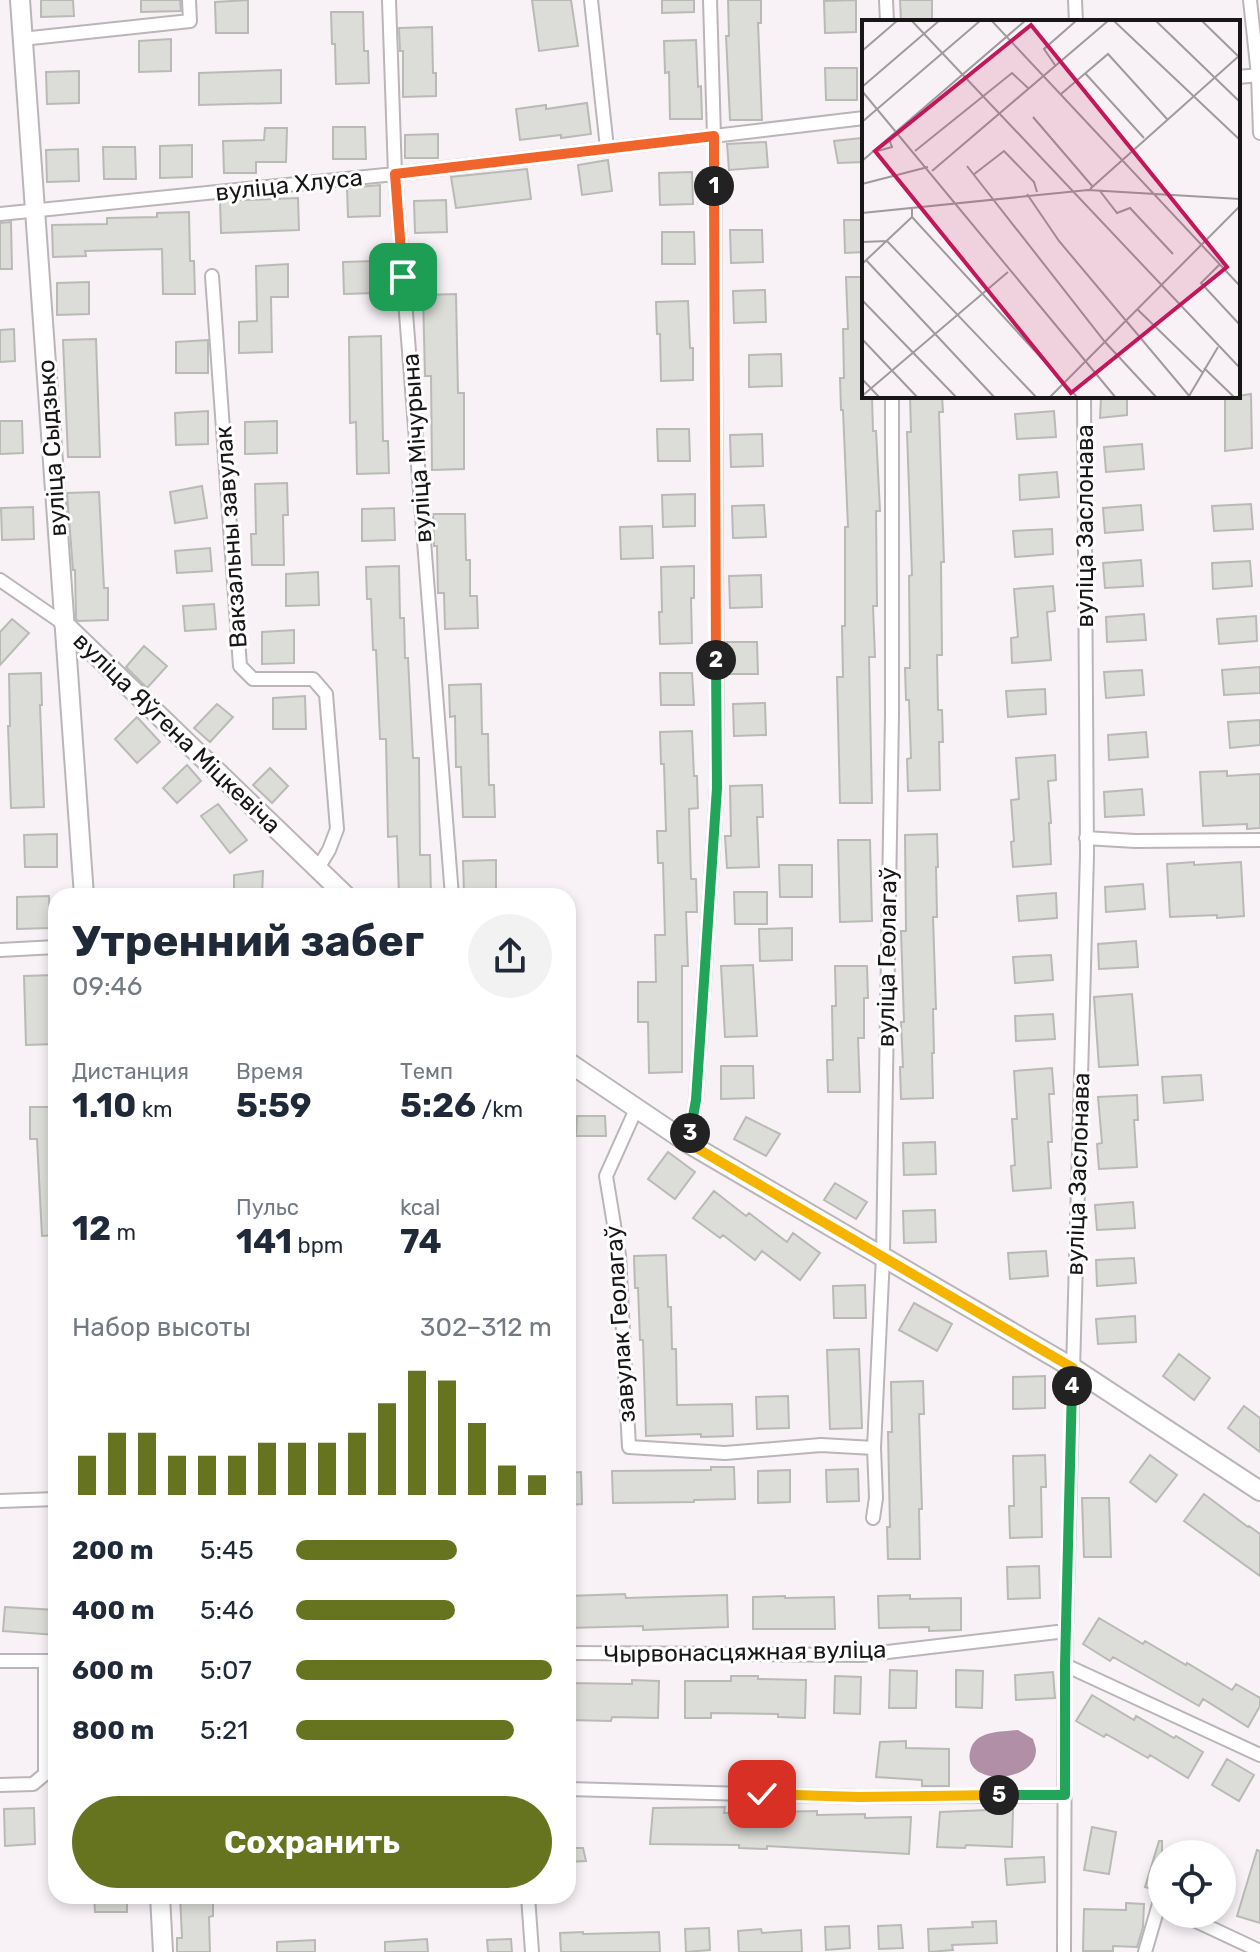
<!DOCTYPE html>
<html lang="ru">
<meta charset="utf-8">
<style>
body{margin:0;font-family:Rubik,sans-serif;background:#f2f2f3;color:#1f2937;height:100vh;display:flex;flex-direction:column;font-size:30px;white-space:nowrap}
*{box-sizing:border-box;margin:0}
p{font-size:26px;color:#747a83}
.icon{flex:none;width:44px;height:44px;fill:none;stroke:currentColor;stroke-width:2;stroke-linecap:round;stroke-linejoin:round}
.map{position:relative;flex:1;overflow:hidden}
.details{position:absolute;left:48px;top:888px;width:528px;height:1016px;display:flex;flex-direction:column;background:#fff;border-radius:24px;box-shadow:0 4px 12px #0003}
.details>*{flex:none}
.fabs{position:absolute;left:1148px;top:1840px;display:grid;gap:16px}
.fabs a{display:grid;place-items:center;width:88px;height:88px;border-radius:50%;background:#fff;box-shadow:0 4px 12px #0003;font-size:40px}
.pin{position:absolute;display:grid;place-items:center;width:68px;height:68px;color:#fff;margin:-34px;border-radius:16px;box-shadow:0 4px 12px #0006}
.km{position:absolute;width:40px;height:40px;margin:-20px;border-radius:50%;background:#222;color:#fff;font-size:22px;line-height:40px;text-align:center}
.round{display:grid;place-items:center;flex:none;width:84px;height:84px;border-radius:42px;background:#f2f2f3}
.overview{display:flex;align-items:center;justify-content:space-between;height:136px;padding:0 24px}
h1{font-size:44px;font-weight:700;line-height:60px}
.stats{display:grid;grid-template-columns:repeat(3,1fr);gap:12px;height:136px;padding:8px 24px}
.stats div{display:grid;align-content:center}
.stats b{font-size:34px;font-weight:700}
.stats small{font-size:22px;font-weight:400}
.stats p{font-size:22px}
.chart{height:224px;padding:16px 24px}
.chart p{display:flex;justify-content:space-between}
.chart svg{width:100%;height:144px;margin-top:8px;stroke:#667420;stroke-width:6}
.primary-button{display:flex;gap:16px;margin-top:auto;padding:16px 24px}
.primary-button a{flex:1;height:92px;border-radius:48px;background:#667420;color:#fff;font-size:32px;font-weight:700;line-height:92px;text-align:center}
ul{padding:0 24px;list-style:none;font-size:26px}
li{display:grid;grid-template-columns:128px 96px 1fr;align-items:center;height:60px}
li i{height:20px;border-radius:10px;background:#667420}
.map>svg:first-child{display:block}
.water{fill:#b18fa6}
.building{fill:#dcddd8;stroke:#b9bab5;stroke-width:2}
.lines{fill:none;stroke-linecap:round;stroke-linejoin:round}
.street-casing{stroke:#bab5b8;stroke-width:16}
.secondary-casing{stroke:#bab5b8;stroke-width:22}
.street{stroke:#fff;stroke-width:12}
.secondary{stroke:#fff;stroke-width:18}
.split-1-casing{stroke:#fff;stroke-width:16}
.split-2-casing{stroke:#fff;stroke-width:16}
.split-3-casing{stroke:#fff;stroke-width:16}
.split-4-casing{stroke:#fff;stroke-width:16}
.split-5-casing{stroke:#fff;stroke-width:16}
.split-6-casing{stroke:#fff;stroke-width:16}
.split-1{stroke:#f0652b;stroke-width:10}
.split-2{stroke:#f0652b;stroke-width:10}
.split-3{stroke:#22a559;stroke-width:10}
.split-4{stroke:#f5b400;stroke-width:10}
.split-5{stroke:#22a559;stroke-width:10}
.split-6{stroke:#f5b400;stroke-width:10}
.labels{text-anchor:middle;stroke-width:6;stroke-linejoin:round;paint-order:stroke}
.street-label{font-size:24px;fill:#181617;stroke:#fff}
.inset-road{fill:none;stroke:#9e9a9d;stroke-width:2}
.view{fill:#c2185b;fill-opacity:0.15;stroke:#c2185b;stroke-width:4}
.inset-edge{fill:none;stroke:#181617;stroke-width:4}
</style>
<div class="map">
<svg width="1260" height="1952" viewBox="0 0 1260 1952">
<rect width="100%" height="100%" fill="#f8f2f6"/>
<path class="water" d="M1018 1730 1033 1739C1034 1743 1036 1747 1036 1751 1035 1784 963 1786 970 1752 974 1730 1001 1732 1018 1730Z"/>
<path class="building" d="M41 0H73L74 16 41 17Z
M141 0H180L181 11 141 12Z
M248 0V33H216L215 2Z
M532 0H571L578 46 539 51Z
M662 0H694V12L662 13Z
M728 0H761V23H758L762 120H730L726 36H729Z
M856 0V32L825 33 824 1Z
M900 0H932V21H901Z
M331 12H363L364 51H368L369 83 336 84 335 44H332Z
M432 27 433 73H436V96L403 97V51H400L399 28Z
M171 39V71L139 72V41Z
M696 40 698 87 701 86 702 119H670L669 72 665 73 664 41Z
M825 68H857V100H826Z
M281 70V103L199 105V73Z
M79 71V103L47 104 46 72Z
M587 103 591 134 561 138V135L520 140 516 109 546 105V109Z
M333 127H365L366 159H333Z
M265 128H287L286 162H256V173H224L223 141 264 140Z
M438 134V158H405V135Z
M861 138 864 162 838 163 834 141Z
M766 142 768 167 729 170 727 144Z
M192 145V177L160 178V146Z
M103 147H135L136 179H104Z
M78 149 79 181 47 182 46 150Z
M608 160 612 191 582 195 578 165Z
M527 169 531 199 456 208 451 177Z
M692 172 693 204 660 205 659 173Z
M380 185V216L348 217 347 188Z
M298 198 299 230 221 233 220 201Z
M446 200 447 232 415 233 414 201Z
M189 212 190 261H194L195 294H163L162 249 85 251 86 256 53 257 52 225 107 224V218L157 217V213Z
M844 220H864V252L845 253Z
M11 222 12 269H0V223Z
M730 230H762L763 262 731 263Z
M662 232H694L695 264H662Z
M375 261 376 293 344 294 343 262Z
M288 264V297H271L272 352 239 353V322L257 321 256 266Z
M846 277H864V396H872L873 431H876L880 511H876L877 606H873L875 657H869L872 803H840L837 677H843L842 626H845V527H848L843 410H841L840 378H844L843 329H848Z
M89 282V314L57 315V283Z
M765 290 766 322 734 323 733 291Z
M456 294 458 393H464V469L432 470 431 376H425L423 295Z
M688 301 690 348H693V380L661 381 660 334H657L656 302Z
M14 329 15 361 0 362V330Z
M381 336 383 441H388L389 473 357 474 356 422 350 423 349 337Z
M96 339 100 457H68L63 340Z
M208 340V373H176V342Z
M781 354 782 386 749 387V355Z
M1251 394 1252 448 1225 451V398Z
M910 396H942L943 412H939L944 562H941L942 655H937L938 710H942L943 742H939L940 790 908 791 907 759 911 758 909 700H906L905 668H910L909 576 912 575 907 432H911Z
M1127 396V415L1100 418 1101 398Z
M208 411V444L176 445 175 413Z
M1054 411 1056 437 1017 439 1015 414Z
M0 421H22L23 453 0 454Z
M277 421V453L245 454V422Z
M657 429H689L690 461H658Z
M762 434 763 466 731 467 730 435Z
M1142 444 1144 469 1106 472 1104 447Z
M1057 472 1059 497 1020 500 1019 475Z
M287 483 288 515H283L284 565H252L251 534H256L255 484Z
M202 486 207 518 175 523 170 492Z
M99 492 104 588H108V620L78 621 76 619 75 570H73L67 493Z
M695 494V526L663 527 662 495Z
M1251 504 1253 529 1214 531 1212 506Z
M764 505 766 537 733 538 732 506Z
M1141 505 1143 530 1105 533 1103 508Z
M33 507 34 539 2 540 1 508Z
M394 508 395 540 362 541V509Z
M433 514H465L466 560H470V596H477L478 628 445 629 444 593H438L437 546H434Z
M652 526 653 558 621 559 620 527Z
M1052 529 1053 554 1015 557 1013 531Z
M210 548 212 571 177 573 175 551Z
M1141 560 1143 586 1105 588 1103 563Z
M1250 561 1252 586 1213 589 1212 563Z
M399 566 400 618H404L405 658H408L413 758H419L420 855H430L431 896H399L397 836 388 837 386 739H380L376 650H373L371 599H367L366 567Z
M694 566V598H691L692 643 660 644 659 612H662L661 567Z
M318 572 319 605 286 606V574Z
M761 575 762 607 730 608 729 576Z
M1053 586 1055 611 1047 612 1051 660 1012 663 1011 638 1018 637 1014 589Z
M214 604 216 629 185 631 183 606Z
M1144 614 1146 640 1107 642 1106 617Z
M1256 616 1257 641 1219 644 1217 619Z
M12 619 29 633 0 665V632Z
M294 630V663L262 664V632Z
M725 642H757L758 674H726Z
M144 646 167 666 147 688 126 667Z
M1260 667V693L1224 695 1222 670Z
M1142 670 1144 695 1106 698 1104 672Z
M41 673 42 705H40L44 807 11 808 8 726H10L9 674Z
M660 673H692L694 705H661Z
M481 684 482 734H488L489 785H494L495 817H463L461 767H456L455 716 450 717 449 685Z
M1045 689 1046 714 1008 717 1006 691Z
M305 696 306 729H273V698Z
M765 703 766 735 734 736 733 704Z
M217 704 233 717 210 742 194 728Z
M137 717 160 742 137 763 115 739Z
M1260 720V745L1230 748 1228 722Z
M692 731 694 776H697L698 808 689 809 691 879H696L697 912H686L688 966H682V1072L649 1073 648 1022H638V982H656L655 935H665L663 863H658L657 831H666L664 764H661L660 732Z
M1146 732 1148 757 1109 760 1108 735Z
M1055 755 1056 780 1048 781 1051 823H1049L1051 864 1013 867 1011 842 1014 841 1011 800 1019 799 1016 758Z
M187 765 201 781 177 803 163 788Z
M270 768 288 786 272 803 253 785Z
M1227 771V776L1260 774V828L1247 829V824L1203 826 1200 772Z
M762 785 763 817H757L759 867 727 868 725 836H731L730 786Z
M1142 789 1144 815 1105 817 1104 792Z
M218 804 247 840 230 853 201 816Z
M57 834V867H25L24 835Z
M937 834 938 867H936L937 917H933L936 1009H933L934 1053H932L933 1098 901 1099 900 1067H903L901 1022H904L901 931H906L905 835Z
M838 840H870L872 921 840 922Z
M496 860V892L464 893 463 861Z
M1194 862V865L1241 862 1244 916 1217 918V915L1170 917 1167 864Z
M779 865H812V897H780Z
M263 871 262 896H234V875Z
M1143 884 1145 909 1106 912 1105 887Z
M734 892H767V924H735Z
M1056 893 1057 918 1019 921 1017 896Z
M49 896 50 928 17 929V897Z
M792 928V960L760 961 759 929Z
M1136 941 1138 967 1099 969 1098 944Z
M1051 955 1053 980 1015 983 1013 957Z
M753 965 757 1036 725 1037 721 966Z
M835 966H867L868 998H864V1038H858L860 1092H828L827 1060H833L832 1006H836Z
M53 975 55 1044 26 1045 24 976Z
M1132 994 1138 1065 1099 1067 1094 997Z
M1053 1014 1055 1039 1016 1041 1015 1016Z
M721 1066H753L754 1098 721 1099Z
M1052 1068 1054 1094H1049L1052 1142H1048L1051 1188 1013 1191 1011 1166 1015 1165 1012 1119H1017L1014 1071Z
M1201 1075 1203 1100 1164 1103 1162 1077Z
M1137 1095 1138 1120H1134L1137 1167 1099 1169 1097 1144 1102 1143 1098 1097Z
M30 1107H56V1235L42 1236 37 1139H30Z
M577 1116H605L606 1136H576Z
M746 1117 780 1134 766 1156 734 1139Z
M935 1142 936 1174 904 1175 903 1143Z
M668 1152 695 1172 675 1199 648 1179Z
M835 1183 867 1202 856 1219 824 1200Z
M714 1191 746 1216 749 1213 787 1242 793 1233 820 1253 800 1280 762 1251 755 1260 723 1235 720 1238 693 1218Z
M1133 1202 1135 1228 1097 1230 1095 1205Z
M935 1210 936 1242 904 1243 903 1211Z
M1046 1251 1048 1276 1010 1279 1008 1253Z
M666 1255 668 1307H671L672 1349H676L677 1405 732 1404 733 1436 701 1437V1434L646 1436 643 1340H640L638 1288H635L634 1256Z
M1134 1258 1136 1283 1097 1286 1096 1260Z
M865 1285 866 1318H834L833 1286Z
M914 1303 952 1324 937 1351 899 1330Z
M1135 1316 1136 1342 1098 1344 1096 1319Z
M859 1349 862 1428 830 1429 827 1350Z
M1179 1354 1210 1378 1194 1400 1163 1376Z
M1045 1376V1408L1013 1409V1377Z
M923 1381 924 1414H919L922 1509H919L920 1559H888L887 1527H890L888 1432H892L891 1382Z
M788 1396 789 1428 757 1429 756 1397Z
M1244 1406 1260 1418V1452L1228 1428Z
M1045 1455 1046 1487H1041L1042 1537 1010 1538 1009 1506H1014L1013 1456Z
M1150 1455 1177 1475 1156 1502 1130 1482Z
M711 1467H734L735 1499 694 1500V1502L613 1503 612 1471 711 1470Z
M858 1469 859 1501 827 1502 826 1470Z
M790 1470V1502L758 1503V1471Z
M581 1472 582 1504 568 1505V1473Z
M1204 1494 1248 1527 1249 1526 1260 1534V1576L1184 1521Z
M1082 1498H1109L1111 1557H1084Z
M1039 1566 1040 1598 1008 1599 1007 1567Z
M625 1594 626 1598 727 1595 728 1627 643 1630V1626L568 1628V1596Z
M910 1595V1599L961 1598V1630L929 1631V1627L879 1628 878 1596Z
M785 1596V1598L834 1597 835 1629H753V1597Z
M5 1607 56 1610V1635L3 1631Z
M1099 1618 1143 1644 1145 1641 1186 1665 1187 1663 1232 1690 1236 1684 1260 1698V1706L1248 1727 1203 1699 1199 1706 1113 1657 1110 1661 1083 1644Z
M890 1670 917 1671 916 1708H889Z
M956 1670 983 1671 982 1708 956 1707Z
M1053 1672 1055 1698 1016 1700 1015 1675Z
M731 1676H758V1679L806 1680 805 1718 778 1717V1714L711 1713V1718H685V1681H731Z
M835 1676 861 1677 860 1714 834 1713Z
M632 1680 659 1681 658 1718 612 1717 611 1721 568 1720V1683L632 1684Z
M1092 1695 1134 1720 1136 1716 1174 1738 1176 1736 1203 1752 1188 1778 1150 1755 1148 1758 1106 1734 1104 1737 1076 1721Z
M906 1741V1748L949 1749V1786H922V1780L876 1777 880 1742Z
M1227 1759 1254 1775 1239 1801 1212 1785Z
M725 1807 724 1813 817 1811V1815L865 1814V1818L911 1817 909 1854 767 1846V1849L739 1848V1845L650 1844 653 1808Z
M34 1808 35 1844 5 1846 4 1809Z
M1013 1809 1012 1847 966 1845 965 1848 937 1847 940 1812Z
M1092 1827 1116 1832 1109 1874 1084 1870Z
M1159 1841H1162V1892L1145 1887Z
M568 1848H583L586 1861 568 1862Z
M1257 1850 1260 1851V1923L1237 1916Z
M1044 1857 1045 1882 1007 1885 1005 1859Z
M94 1896H127V1912H95Z
M180 1896H213V1916L209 1917 210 1952H177V1938H182Z
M1126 1903 1144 1904 1143 1927 1137 1947 1113 1946V1951H1083L1084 1909 1126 1910Z
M996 1921 997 1943 952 1945 953 1950 929 1952 928 1929 973 1927 972 1922Z
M901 1925 903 1948 879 1949 878 1926Z
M849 1926 850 1948 826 1950 825 1927Z
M709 1928 710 1950 686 1952 685 1929Z
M761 1929 762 1933 801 1930 802 1952H739L738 1931Z
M583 1932V1934L659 1932 660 1952H561L560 1933Z
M427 1939 428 1952H385V1942Z
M511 1939 512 1952H488L487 1940Z
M315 1940V1952H277V1942Z"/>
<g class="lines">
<defs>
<path id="street" d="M389 0 395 174 452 896
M591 0 607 148
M886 0 887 22
M1075 0 1076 22
M1250 0 1258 75 1260 133
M22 39 190 21 189 0
M1238 77 1260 75
M0 214 395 174 864 118
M212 276 240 666 253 679H313L326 694 337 829 329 850 318 868
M0 580 64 624
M1086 838 1135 841 1260 840
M0 950 56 947
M637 1107 606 1176 619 1255 629 1447 725 1453 821 1445 874 1448
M688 1143 696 1100 717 788 714 136 710 0
M0 1501 56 1499
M873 1518 876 1498 874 1448 883 1256 892 714V396
M568 1653 862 1655 1066 1631
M0 1661H56
M1065 1665 1260 1755
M0 1785 33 1784 45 1774V1661
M568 1789 859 1797 1065 1795
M528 1896 532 1952
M1181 1914 1260 1951
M1064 1952 1065 1665 1087 855 1084 396
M1145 1952 1159 1904 1162 1905"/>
<path id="secondary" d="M20 0 84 896
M64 624 346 896
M568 1062 688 1143 1073 1368 1260 1491
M160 1896 163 1952"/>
</defs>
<use href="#street" class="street-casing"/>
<use href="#secondary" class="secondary-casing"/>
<use href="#street" class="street"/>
<use href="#secondary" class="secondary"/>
</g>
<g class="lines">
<defs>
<path id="split-1" d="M403 277 395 174 714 136V186"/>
<path id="split-2" d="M714 186 716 660"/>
<path id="split-3" d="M690 1133 696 1100 717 788 716 660"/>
<path id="split-4" d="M690 1133 688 1143 1073 1368 1072 1386"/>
<path id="split-5" d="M999 1795H1065V1665L1072 1386"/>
<path id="split-6" d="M762 1794 859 1797 999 1795"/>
</defs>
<use href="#split-1" class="split-1-casing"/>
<use href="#split-2" class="split-2-casing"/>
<use href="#split-3" class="split-3-casing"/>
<use href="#split-4" class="split-4-casing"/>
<use href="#split-5" class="split-5-casing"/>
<use href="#split-6" class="split-6-casing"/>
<use href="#split-1" class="split-1"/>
<use href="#split-2" class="split-2"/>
<use href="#split-3" class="split-3"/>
<use href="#split-4" class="split-4"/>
<use href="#split-5" class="split-5"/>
<use href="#split-6" class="split-6"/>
</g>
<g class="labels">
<g class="street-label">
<text transform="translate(289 185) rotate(-6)" y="8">вуліца Хлуса</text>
<text transform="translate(52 448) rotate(-94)" y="8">вуліца Сыдзько</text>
<text transform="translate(417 448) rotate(-94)" y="8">вуліца Мічурына</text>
<text transform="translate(1085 526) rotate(-90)" y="8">вуліца Заслонава</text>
<text transform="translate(231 537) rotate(-94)" y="8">Вакзальны завулак</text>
<text transform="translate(177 733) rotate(44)" y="8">вуліца Яўгена Міцкевіча</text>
<text transform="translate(887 957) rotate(-89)" y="8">вуліца Геолагаў</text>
<text transform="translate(1078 1174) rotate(-88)" y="8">вуліца Заслонава</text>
<text transform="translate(620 1324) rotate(-94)" y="8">завулак Геолагаў</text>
<text transform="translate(745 1652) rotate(-1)" y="8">Чырвонасцяжная вуліца</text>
</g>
</g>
<g transform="translate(862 20)">
<rect width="378" height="378" fill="#f8f2f6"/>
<path class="inset-road" d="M49 0 378 348M129 0 378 266M251 0 378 120M293 0 378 82M339 0 376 36M0 31 36 0M193 45 182 29 215 0M223 53 282 118M0 67 78 0M0 71 254 378M199 74 246 34 305 99M171 97 231 167M0 102 119 0M53 131 150 53 166 68M12 132 30 127 27 119M0 141 164 0M105 146 243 322 295 378M70 151 247 0M111 155 142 131 172 162 175 172M0 164 66 147M228 169 378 35M238 171 255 193 268 188 311 234M165 174 197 221 329 378M0 193 226 170 378 179M50 197 216 378M0 222 25 221 175 378M4 240 133 378M0 244 50 197V189M358 244 339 263 378 305M0 280 95 378M275 289 340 352M0 319 56 378M342 348 373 378M0 359 18 378M0 376 146 252M327 376 356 327M187 378 378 186"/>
<path class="view" d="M169 5 365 247 209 373 13 131Z"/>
<rect width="378" height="378" class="inset-edge"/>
</g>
</svg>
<div class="fabs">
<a><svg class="icon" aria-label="locate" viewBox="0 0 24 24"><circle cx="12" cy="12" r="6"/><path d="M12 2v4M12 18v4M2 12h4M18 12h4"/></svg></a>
</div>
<div class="pin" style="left:403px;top:277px;background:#1e9e55"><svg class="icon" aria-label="arrive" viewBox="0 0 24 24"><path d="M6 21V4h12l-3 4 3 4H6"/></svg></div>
<div class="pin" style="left:762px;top:1794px;background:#d93025"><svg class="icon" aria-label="check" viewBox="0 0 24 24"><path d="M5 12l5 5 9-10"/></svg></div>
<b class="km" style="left:714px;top:186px">1</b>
<b class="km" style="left:716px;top:660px">2</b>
<b class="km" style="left:690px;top:1133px">3</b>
<b class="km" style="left:1072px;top:1386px">4</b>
<b class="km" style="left:999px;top:1795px">5</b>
<section class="details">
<div class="overview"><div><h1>Утренний забег</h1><p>09:46</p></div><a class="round"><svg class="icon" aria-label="share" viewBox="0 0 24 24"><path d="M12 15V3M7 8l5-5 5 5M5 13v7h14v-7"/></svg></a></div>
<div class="stats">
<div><p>Дистанция</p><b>1.10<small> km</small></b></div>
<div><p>Время</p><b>5:59</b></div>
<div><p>Темп</p><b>5:26<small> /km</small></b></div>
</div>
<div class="stats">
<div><b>12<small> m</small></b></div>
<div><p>Пульс</p><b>141<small> bpm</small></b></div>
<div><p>kcal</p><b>74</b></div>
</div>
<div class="chart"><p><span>Набор высоты</span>302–312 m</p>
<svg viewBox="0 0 160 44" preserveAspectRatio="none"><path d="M5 44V32M15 44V25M25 44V25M35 44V32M45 44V32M55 44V32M65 44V28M75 44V28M85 44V28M95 44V25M105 44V16M115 44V6M125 44V9M135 44V22M145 44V35M155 44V38"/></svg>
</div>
<ul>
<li><b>200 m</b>5:45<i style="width:63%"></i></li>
<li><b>400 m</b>5:46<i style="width:62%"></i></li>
<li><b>600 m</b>5:07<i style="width:100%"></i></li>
<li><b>800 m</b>5:21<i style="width:85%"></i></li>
</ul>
<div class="primary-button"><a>Сохранить</a></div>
</section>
</div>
